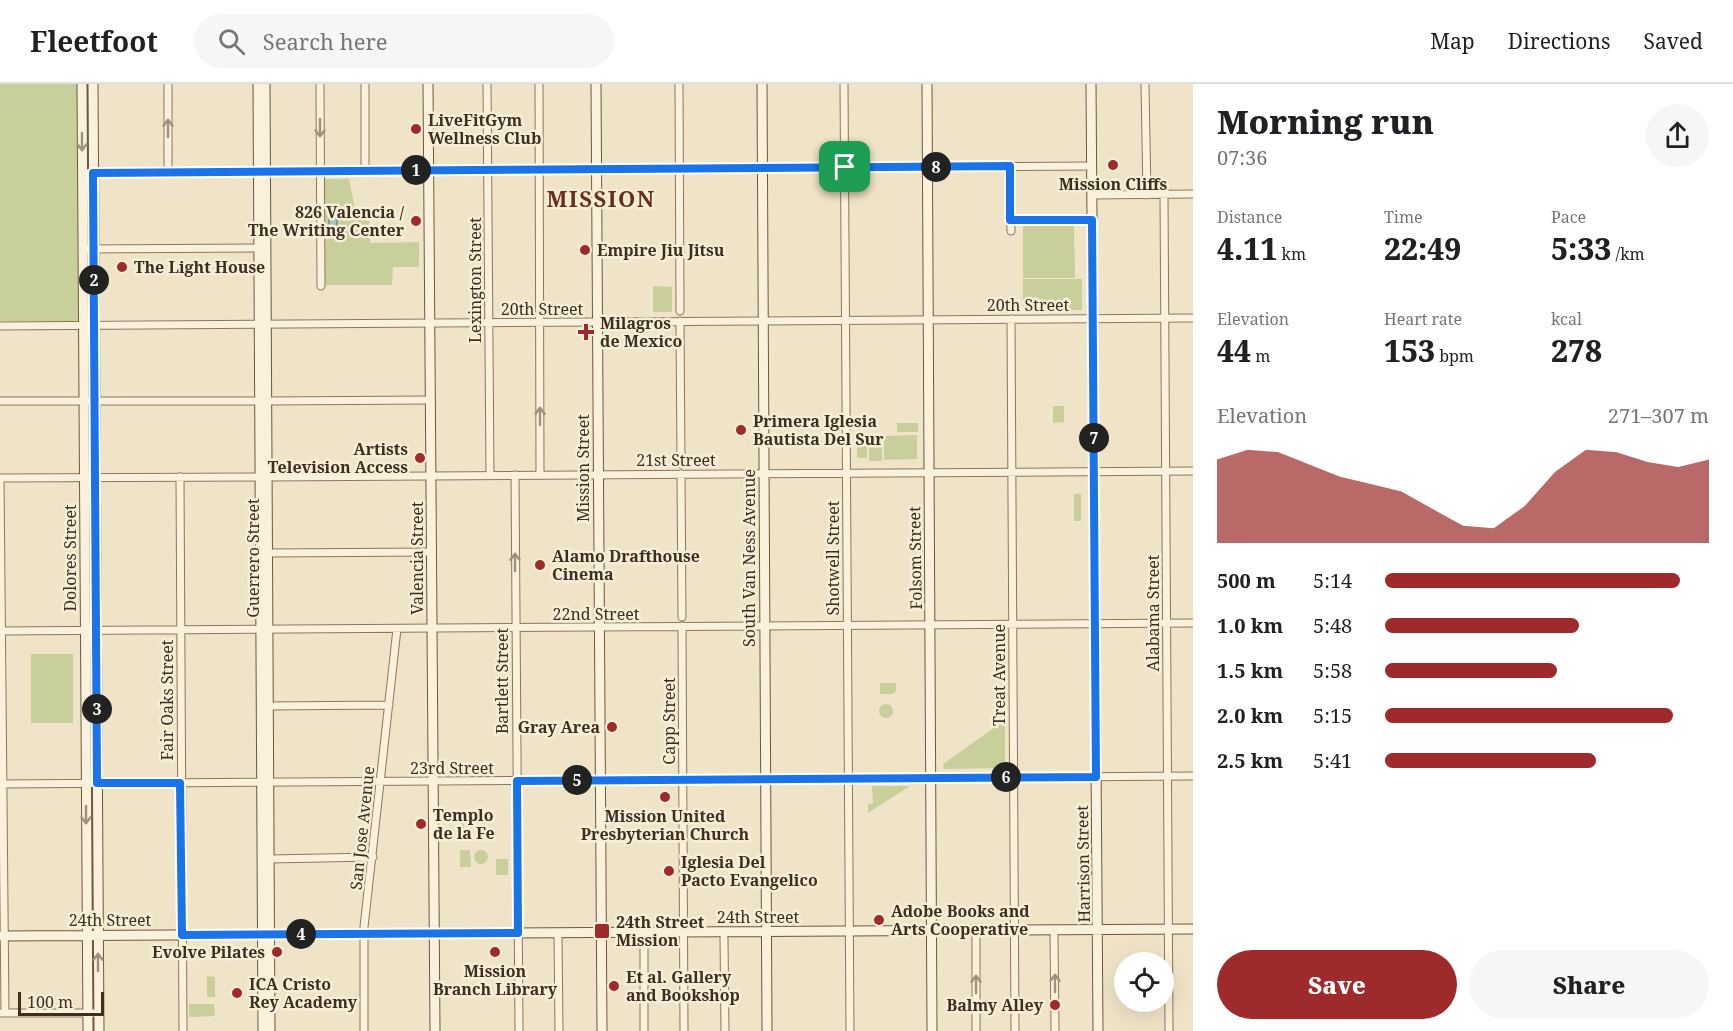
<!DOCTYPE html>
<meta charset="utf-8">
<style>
body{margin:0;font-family:"Noto Serif",serif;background:#f6f6f6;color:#202124;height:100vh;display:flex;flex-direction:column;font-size:22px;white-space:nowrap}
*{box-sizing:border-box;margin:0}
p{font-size:20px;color:#757577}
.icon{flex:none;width:33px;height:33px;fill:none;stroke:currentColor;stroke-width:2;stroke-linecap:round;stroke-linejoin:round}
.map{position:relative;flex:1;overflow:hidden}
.drawer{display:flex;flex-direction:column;background:#fff;width:540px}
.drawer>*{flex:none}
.tools{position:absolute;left:1114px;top:868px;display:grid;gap:12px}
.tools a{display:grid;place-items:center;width:60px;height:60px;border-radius:50%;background:#fff;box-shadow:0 6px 24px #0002;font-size:30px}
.scale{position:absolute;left:18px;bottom:15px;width:86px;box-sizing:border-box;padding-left:6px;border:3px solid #3d2e20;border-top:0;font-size:16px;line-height:21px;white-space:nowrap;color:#3d2e20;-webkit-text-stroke:4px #f7eed8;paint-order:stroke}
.pin{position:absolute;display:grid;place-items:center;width:51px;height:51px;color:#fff;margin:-26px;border-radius:12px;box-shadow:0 3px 9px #0006}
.km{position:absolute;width:30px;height:30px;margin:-15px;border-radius:50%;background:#222;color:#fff;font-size:16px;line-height:30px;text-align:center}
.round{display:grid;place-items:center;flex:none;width:63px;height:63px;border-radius:32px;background:#f6f6f6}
.head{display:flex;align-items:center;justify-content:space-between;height:102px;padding:0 24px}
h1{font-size:33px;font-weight:800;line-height:45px}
.stats{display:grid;grid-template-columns:repeat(3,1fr);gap:9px;height:102px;padding:6px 24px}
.stats div{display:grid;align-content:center}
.stats b{font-size:30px;font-weight:800}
.stats small{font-size:16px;font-weight:400}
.stats p{font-size:16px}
.chart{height:168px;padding:12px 24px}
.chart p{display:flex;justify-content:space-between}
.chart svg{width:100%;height:108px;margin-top:6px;fill:#9e2a2b;opacity:.7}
.button{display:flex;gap:12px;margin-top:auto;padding:12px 24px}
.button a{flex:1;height:69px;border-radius:36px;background:#9e2a2b;color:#fff;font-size:24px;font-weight:800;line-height:69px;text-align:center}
.button a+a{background:#f6f6f6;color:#202124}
ul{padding:0 24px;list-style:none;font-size:20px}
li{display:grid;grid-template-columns:96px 72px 1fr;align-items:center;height:45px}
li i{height:15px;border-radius:8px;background:#9e2a2b}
header{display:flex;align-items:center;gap:36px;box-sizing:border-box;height:84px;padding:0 30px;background:#fff;border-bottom:2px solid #e0e0e0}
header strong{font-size:28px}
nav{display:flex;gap:33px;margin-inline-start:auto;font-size:21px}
.search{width:420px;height:54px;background:#f6f6f6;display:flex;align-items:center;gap:15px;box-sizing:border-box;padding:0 21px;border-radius:33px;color:#757577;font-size:22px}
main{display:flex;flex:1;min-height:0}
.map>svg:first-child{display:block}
.green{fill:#c9cf9b;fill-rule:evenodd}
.water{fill:#a9c4bc;stroke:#6f938a;stroke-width:1.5}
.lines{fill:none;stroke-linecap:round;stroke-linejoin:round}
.street-casing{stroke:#8d765c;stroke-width:9}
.secondary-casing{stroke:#6f573f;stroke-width:11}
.street{stroke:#faf1dc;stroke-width:7}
.secondary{stroke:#faf1dc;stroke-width:9}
.oneway{stroke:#9c907e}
.route-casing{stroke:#fff;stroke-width:12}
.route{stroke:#1a73e8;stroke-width:8}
.poi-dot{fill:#9e2a2b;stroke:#f7eed8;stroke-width:2}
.labels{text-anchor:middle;stroke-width:5;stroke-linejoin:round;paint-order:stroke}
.poi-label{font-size:16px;font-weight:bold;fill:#3d2e20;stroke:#f7eed8;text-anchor:start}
.street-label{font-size:16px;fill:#3d2e20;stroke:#f7eed8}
.district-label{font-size:22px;font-weight:bold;letter-spacing:1.5px;fill:#6b2e1e;stroke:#f7eed8}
</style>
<header>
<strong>Fleetfoot</strong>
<div class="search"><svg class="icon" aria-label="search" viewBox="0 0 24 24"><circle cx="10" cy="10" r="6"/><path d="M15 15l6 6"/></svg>Search here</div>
<nav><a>Map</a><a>Directions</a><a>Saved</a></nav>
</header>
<main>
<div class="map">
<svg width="1193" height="947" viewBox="0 0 1193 947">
<rect width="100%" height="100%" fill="#f0e4c8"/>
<path class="green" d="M0 0H77L78 238 0 237Z
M322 95H349L355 124 369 125 370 159 419 158V183H393L392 201H324Z
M1023 140H1074L1075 194H1023Z
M1023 195H1082V226H1023Z
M653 202 672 203V228H653Z
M1053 322H1064V338L1053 339Z
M897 339H918V348H897Z
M869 351H882V377H869Z
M917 351V375L884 376V352Z
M857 354H867V374H857Z
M1074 410H1081V437H1074Z
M31 570H73V639H31Z
M880 599H896V607L893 610H880Z
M879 627a7 7 0 1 1 14 0a7 7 0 1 1-14 0Z
M1005 636V684L944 685 943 680Z
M872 702H910L868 729V720L873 719Z
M467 727 480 728 485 731V751L482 755 467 756 462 753V733ZM467 729H477L474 737 483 740 481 754 467 755 464 752V733Z
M474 773a7 7 0 1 1 14 0a7 7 0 1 1-14 0Z
M460 766H470L471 783H460Z
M496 775H508V791H496Z
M207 892 215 893V913H207Z
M189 920H214L215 932 189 933Z"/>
<path class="water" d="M329 129H337V152H329Z"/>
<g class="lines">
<defs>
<path id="street" d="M168 0V88
M320 0 321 202
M487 0 490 391
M539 0 540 391
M679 0 680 227
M844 0 850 947
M1145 0 1147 111
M1010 82 1011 147
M365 87V0
M82 89 1092 82
M1092 111 1193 110
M1164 111 1169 947
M1010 136H1092
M83 165 259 164
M1011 235 1015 947
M680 237 681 380
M0 242 1193 234
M0 317H260
M267 317 430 316
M681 390 682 533
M515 391 519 947
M180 393 183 947
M268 393 1193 387
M0 394 5 929
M0 394 260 393
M267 469 432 468
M682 542 684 947
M0 547 1193 539
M268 622 389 621
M0 700 1193 692
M270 775 373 773
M558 849 559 947
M1054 852 1055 947
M724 854 725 947
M644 856V947
M0 929H99
M364 947V843L397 545
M976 947V853"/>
<path id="secondary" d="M82 0 88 947
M93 0 99 947
M258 0 263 947
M265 0 270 947
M428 0 435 947
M596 0 602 947
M762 0 767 947
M927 0 932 947
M1091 0 1098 947
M0 852 1193 845"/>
</defs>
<use href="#street" class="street-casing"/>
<use href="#secondary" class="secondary-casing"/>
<use href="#street" class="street"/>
<use href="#secondary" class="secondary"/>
</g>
<defs><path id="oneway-shaft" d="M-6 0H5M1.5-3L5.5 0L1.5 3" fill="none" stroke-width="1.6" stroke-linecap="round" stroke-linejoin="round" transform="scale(1.5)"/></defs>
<g class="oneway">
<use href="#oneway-shaft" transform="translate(168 44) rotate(-90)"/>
<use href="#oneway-shaft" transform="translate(320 44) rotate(90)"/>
<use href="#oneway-shaft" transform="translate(82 58) rotate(90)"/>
<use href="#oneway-shaft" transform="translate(540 332) rotate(-90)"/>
<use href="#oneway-shaft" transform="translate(515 478) rotate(-90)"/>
<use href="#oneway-shaft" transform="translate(86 731) rotate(90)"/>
<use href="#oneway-shaft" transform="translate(98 878) rotate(-90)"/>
<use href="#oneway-shaft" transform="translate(1055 899) rotate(-90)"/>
<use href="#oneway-shaft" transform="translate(976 900) rotate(-90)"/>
</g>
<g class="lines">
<defs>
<path id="route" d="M1010 82V136H1092L1096 693 517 697 518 849 182 851 180 699H97L93 89Z"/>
</defs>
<use href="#route" class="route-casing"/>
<use href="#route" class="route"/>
</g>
<g class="poi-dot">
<circle cx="416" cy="45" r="6"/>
<circle cx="1113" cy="81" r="6"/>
<circle cx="416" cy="137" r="6"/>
<circle cx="585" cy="166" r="6"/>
<circle cx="122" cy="183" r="6"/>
<path d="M583 239h6v6h6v6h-6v6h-6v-6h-6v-6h6z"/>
<circle cx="741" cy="346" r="6"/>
<circle cx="420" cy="374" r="6"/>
<circle cx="540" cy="481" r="6"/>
<circle cx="612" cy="643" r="6"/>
<circle cx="665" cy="713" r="6"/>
<circle cx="421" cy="740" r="6"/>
<circle cx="669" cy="787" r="6"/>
<circle cx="879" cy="836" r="6"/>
<rect x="594" y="839" width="16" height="16" rx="3"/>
<circle cx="277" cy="868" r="6"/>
<circle cx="495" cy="868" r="6"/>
<circle cx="614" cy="902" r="6"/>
<circle cx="237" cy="909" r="6"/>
<circle cx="1055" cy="921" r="6"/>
</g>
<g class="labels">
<g class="poi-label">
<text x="428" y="42">LiveFitGym<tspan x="428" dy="18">Wellness Club</tspan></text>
<text x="1113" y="106" text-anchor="middle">Mission Cliffs</text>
<text x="404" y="134" text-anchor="end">826 Valencia /<tspan x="404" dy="18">The Writing Center</tspan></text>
<text x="597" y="172">Empire Jiu Jitsu</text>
<text x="134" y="189">The Light House</text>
<text x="600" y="245">Milagros<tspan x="600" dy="18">de Mexico</tspan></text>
<text x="753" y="343">Primera Iglesia<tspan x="753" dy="18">Bautista Del Sur</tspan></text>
<text x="408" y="371" text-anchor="end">Artists<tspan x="408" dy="18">Television Access</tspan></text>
<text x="552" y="478">Alamo Drafthouse<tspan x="552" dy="18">Cinema</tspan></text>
<text x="600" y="649" text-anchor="end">Gray Area</text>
<text x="433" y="737">Templo<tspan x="433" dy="18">de la Fe</tspan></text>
<text x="665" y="738" text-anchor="middle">Mission United<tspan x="665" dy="18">Presbyterian Church</tspan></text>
<text x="681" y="784">Iglesia Del<tspan x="681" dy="18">Pacto Evangelico</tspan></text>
<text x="891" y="833">Adobe Books and<tspan x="891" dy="18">Arts Cooperative</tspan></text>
<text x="616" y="844">24th Street<tspan x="616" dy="18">Mission</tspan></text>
<text x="265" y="874" text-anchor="end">Evolve Pilates</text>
<text x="495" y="893" text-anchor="middle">Mission<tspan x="495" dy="18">Branch Library</tspan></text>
<text x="626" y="899">Et al. Gallery<tspan x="626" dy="18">and Bookshop</tspan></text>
<text x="249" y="906">ICA Cristo<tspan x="249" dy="18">Rey Academy</tspan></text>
<text x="1043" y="927" text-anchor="end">Balmy Alley</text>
</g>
<g class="street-label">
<text transform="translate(475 196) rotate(-90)" y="6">Lexington Street</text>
<text x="1028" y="227">20th Street</text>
<text x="542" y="231">20th Street</text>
<text x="676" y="382">21st Street</text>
<text transform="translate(583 384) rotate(-90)" y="6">Mission Street</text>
<text transform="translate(70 474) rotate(-90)" y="6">Dolores Street</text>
<text transform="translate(253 474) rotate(-90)" y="6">Guerrero Street</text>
<text transform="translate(417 474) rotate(-90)" y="6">Valencia Street</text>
<text transform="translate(749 474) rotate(-90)" y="6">South Van Ness Avenue</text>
<text transform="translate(833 474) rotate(-90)" y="6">Shotwell Street</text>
<text transform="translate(915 474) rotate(-91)" y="6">Folsom Street</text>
<text transform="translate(1153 529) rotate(-90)" y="6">Alabama Street</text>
<text x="596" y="536">22nd Street</text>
<text transform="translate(999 591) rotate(-90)" y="6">Treat Avenue</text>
<text transform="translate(502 597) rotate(-90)" y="6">Bartlett Street</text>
<text transform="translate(167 616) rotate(-90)" y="6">Fair Oaks Street</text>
<text transform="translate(669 637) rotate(-90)" y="6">Capp Street</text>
<text x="452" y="690">23rd Street</text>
<text transform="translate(362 744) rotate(-84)" y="6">San Jose Avenue</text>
<text transform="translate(1083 780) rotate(-91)" y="6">Harrison Street</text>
<text x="758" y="839">24th Street</text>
<text x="110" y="842">24th Street</text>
</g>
<g class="district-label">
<text x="601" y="123">MISSION</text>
</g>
</g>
</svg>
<div class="tools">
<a><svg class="icon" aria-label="locate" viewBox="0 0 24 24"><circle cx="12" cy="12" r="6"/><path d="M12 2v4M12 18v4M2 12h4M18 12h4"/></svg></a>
</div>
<div class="scale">100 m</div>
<div class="pin" style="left:845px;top:83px;background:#1e9e55"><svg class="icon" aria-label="arrive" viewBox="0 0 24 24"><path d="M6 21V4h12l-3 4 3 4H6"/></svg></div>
<b class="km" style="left:416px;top:86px">1</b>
<b class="km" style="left:94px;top:196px">2</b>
<b class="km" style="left:97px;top:625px">3</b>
<b class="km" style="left:301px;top:850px">4</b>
<b class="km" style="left:577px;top:696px">5</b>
<b class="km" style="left:1006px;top:693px">6</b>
<b class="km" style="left:1094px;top:354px">7</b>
<b class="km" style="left:936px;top:83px">8</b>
</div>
<section class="drawer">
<div class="head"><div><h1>Morning run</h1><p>07:36</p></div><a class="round"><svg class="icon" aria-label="share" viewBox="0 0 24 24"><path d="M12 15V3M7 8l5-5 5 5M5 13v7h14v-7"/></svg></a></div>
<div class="stats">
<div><p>Distance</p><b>4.11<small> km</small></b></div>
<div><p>Time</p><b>22:49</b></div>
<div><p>Pace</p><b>5:33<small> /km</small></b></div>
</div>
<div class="stats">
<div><p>Elevation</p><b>44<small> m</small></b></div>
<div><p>Heart rate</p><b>153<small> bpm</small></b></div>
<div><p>kcal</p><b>278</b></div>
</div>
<div class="chart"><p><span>Elevation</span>271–307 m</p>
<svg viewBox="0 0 160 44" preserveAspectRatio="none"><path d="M0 44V10L10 6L20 7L30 12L40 17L50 20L60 23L70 30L80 37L90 38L100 29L110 15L120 6L130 7L140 11L150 13L160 10V44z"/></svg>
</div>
<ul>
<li><b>500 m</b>5:14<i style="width:91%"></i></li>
<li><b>1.0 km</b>5:48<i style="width:60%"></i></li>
<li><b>1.5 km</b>5:58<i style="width:53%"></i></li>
<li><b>2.0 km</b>5:15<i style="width:89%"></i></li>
<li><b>2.5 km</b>5:41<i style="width:65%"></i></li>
</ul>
<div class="button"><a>Save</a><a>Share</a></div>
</section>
</main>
